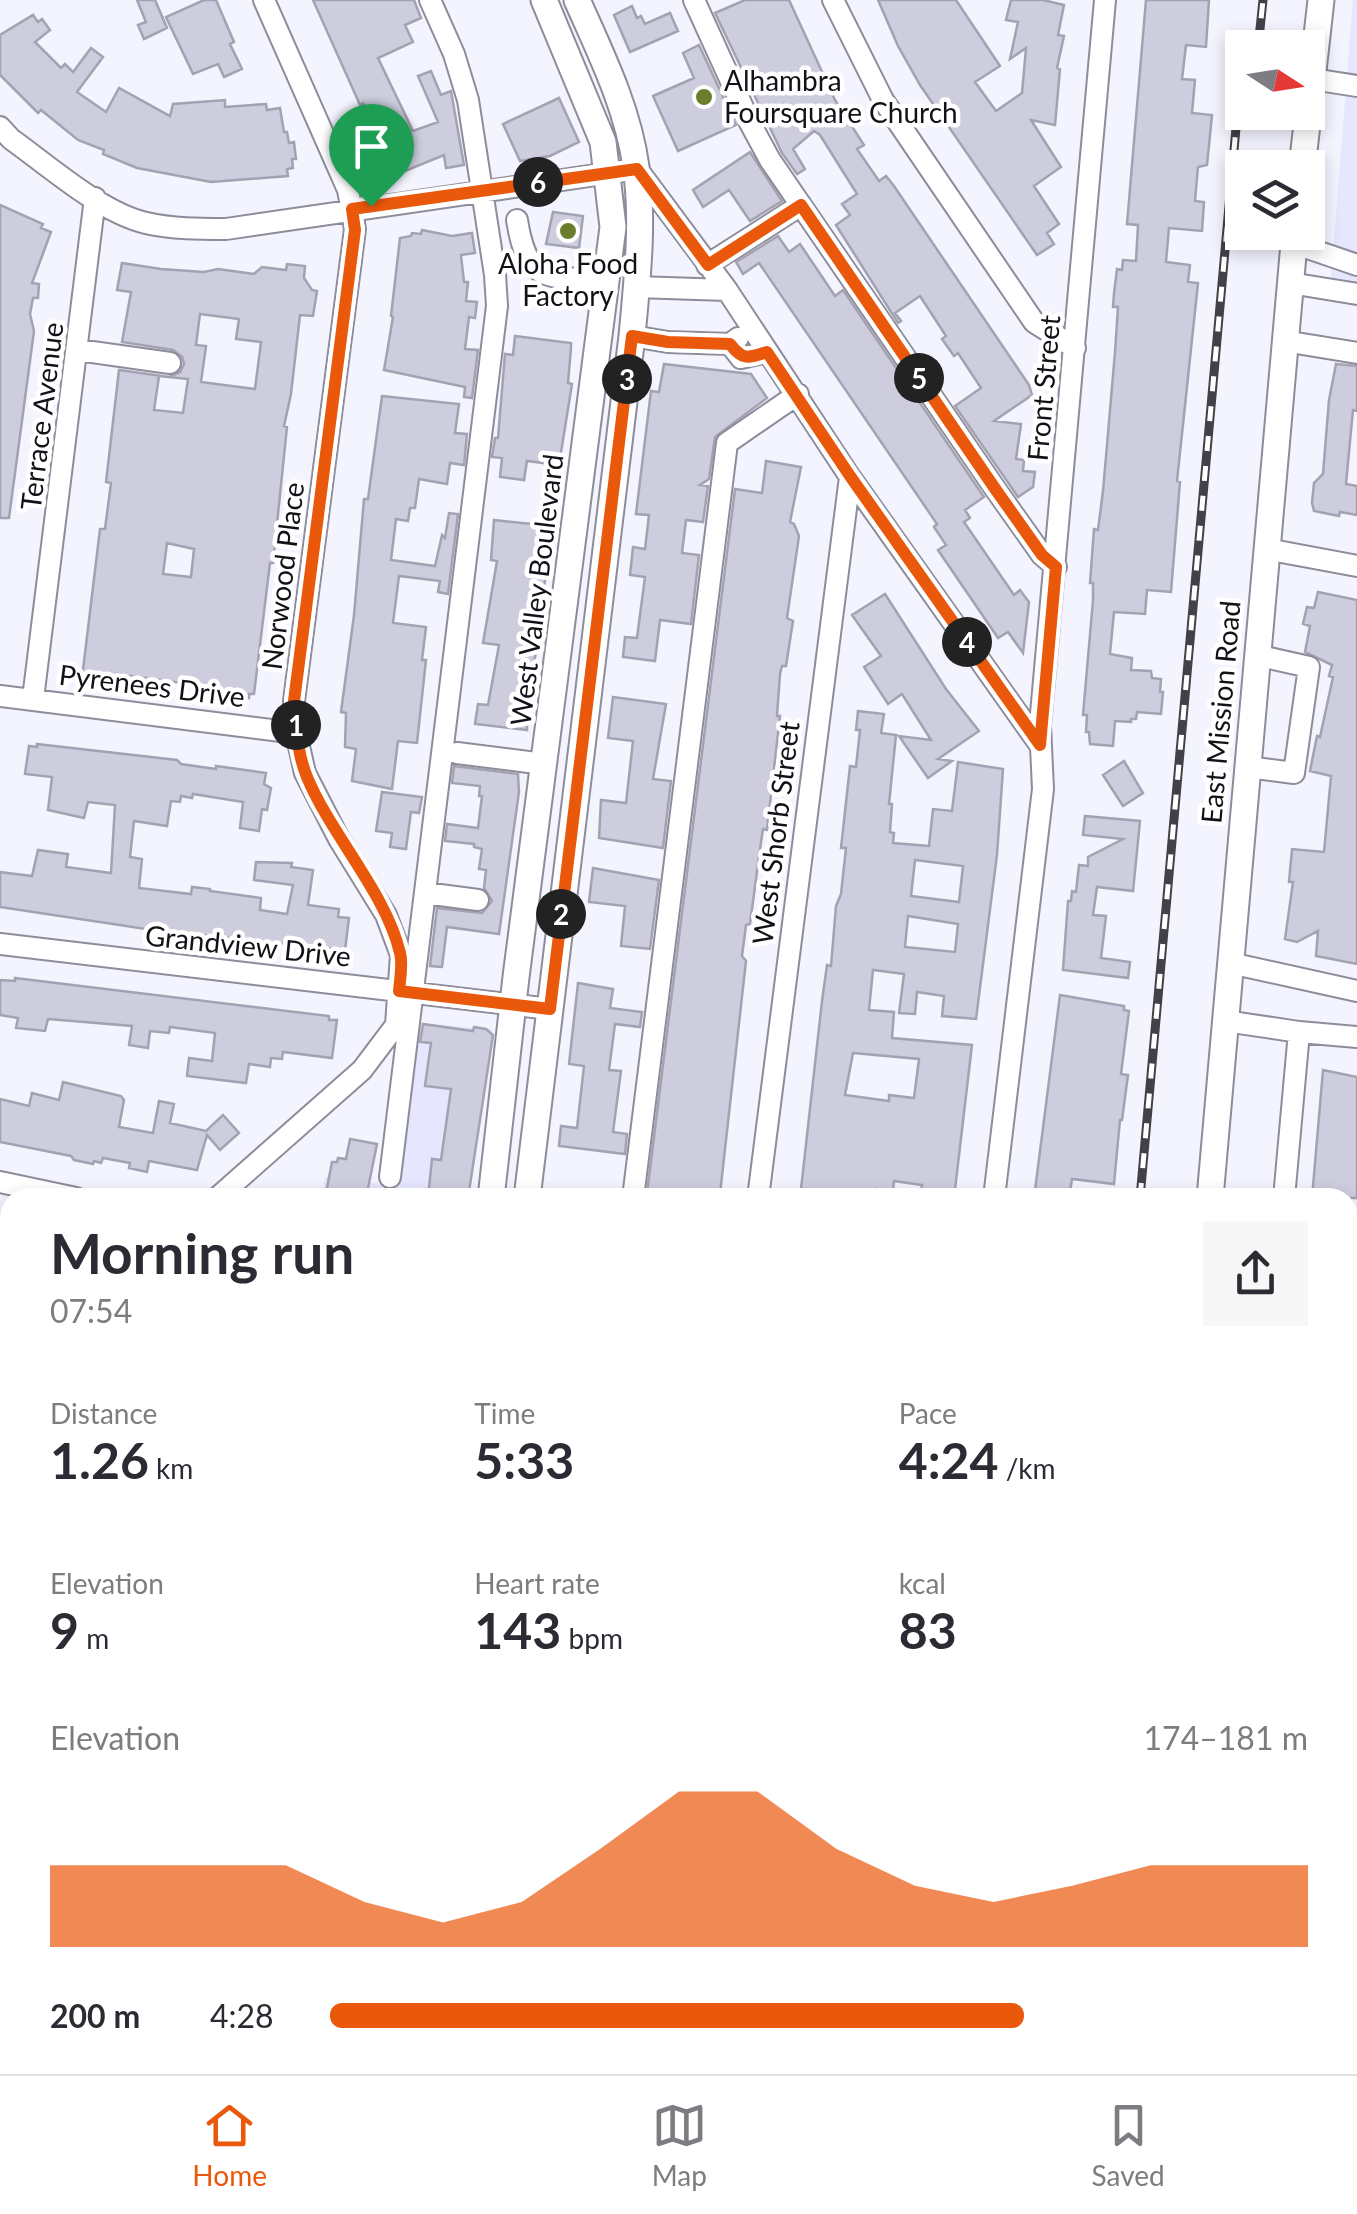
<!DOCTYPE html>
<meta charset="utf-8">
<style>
body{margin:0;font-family:Lato,sans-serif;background:#f7f7f7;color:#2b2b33;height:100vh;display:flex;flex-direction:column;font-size:38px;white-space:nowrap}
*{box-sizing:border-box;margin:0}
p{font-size:32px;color:#7c7c81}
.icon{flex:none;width:55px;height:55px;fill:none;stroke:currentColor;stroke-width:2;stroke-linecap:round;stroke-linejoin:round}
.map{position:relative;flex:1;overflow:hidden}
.drawer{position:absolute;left:0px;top:1188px;width:1358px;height:888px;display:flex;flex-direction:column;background:#fff;border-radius:30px 30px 0 0;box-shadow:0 5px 15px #0003}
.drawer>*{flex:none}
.needle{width:65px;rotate:102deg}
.controls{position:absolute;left:1225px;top:30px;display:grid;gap:20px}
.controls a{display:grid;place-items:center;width:100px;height:100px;border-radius:0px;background:#fff;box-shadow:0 5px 15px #0003;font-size:50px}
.pin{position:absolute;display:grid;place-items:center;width:85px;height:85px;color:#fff;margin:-102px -42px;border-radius:50% 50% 50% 0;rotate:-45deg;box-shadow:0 0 10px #0007}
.pin .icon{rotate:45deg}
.km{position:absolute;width:50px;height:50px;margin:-25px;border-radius:50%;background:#222;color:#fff;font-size:28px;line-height:50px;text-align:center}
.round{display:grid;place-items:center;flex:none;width:105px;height:105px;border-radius:0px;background:#f7f7f7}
.head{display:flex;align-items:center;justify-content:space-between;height:170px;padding:0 50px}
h1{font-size:55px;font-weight:700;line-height:75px}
.metrics{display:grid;grid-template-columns:repeat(3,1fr);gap:15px;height:170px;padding:10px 50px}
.metrics div{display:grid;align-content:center}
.metrics b{font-size:50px;font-weight:700}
.metrics small{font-size:28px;font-weight:400}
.metrics p{font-size:28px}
.chart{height:280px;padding:20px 50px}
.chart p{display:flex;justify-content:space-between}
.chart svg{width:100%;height:180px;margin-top:10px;fill:#ea580c;opacity:.7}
ul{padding:0 50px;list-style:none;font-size:32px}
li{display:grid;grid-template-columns:160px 120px 1fr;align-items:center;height:75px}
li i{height:25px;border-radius:12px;background:#ea580c}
.tab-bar{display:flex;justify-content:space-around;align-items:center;height:140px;border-top:2px solid #e1e1e2;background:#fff;font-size:28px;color:#7c7c81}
.tab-bar a{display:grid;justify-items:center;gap:5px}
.tab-bar .active{color:#ea580c}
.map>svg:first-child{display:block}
.built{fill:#e6e6fe}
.building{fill:#cdcdde;stroke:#a2a2b2;stroke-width:2.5;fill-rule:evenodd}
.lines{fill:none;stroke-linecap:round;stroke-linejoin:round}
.minor-casing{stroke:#8c8c9b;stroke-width:24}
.major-casing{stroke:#8c8c9b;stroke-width:29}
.minor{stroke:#fff;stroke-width:20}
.major{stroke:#fff;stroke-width:25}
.rail-casing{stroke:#424148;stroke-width:9}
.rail{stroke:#fff;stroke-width:5;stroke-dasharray:15;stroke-linecap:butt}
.route-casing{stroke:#fff;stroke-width:20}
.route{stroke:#ea580c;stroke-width:12}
.poi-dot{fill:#6c7e2e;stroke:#fff;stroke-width:4}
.labels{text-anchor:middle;stroke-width:9;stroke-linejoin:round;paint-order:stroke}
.poi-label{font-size:28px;fill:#121117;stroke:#fff;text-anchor:start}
.street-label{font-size:28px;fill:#121117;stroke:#fff}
</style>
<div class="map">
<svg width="1357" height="2074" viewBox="0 0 1357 2074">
<rect width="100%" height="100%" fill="#f4f4ff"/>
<path class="built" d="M1353 0H1357V283L1331 277Z
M421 1023 492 1029 469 1197 322 1198 325 1177 398 1186Z
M1348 1486 1357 1488V1922L1348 1920Z
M181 2065H367L366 2074H179Z"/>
<path class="building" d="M137 0H155L167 28 144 39 138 25 146 22Z
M204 0H216L234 42 230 44 242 69 224 77 218 64 193 74 166 17Z
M313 0H414L421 18 405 25 413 42 378 58 413 131 438 122 418 76 431 71 441 95 451 91 464 165 446 168 444 155 398 174 363 103 360 105Z
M745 0H789L835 100 864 145 857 149 879 181 886 176 894 186 1029 385 1032 395 994 421 1021 424 1016 459 1024 460 1023 471 1035 472 1033 487 1018 497 955 406 981 388 958 353 954 356 942 339 946 336 920 296 895 313 901 321 898 323 836 225 850 215 842 204 857 194 820 135 814 131 793 149 805 169 797 174 782 153 715 13Z
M878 0H956L1000 66 975 82 996 111 1022 93 1026 48 1010 59 1018 22 1006 20 1011 0H1043L1064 5 1058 35 1064 36 1057 68 1060 69 1055 125 1031 120 1061 167 1034 186 1059 224 1047 233 1054 244 1037 255 920 85 898 46Z
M1146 0H1209L1206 47 1186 45 1182 79 1195 80 1192 113 1212 115 1207 165 1198 167 1195 201 1204 202 1202 231 1169 228 1166 262 1190 265 1188 282 1198 283 1177 481 1180 482 1171 592 1147 590 1145 614 1114 612 1110 654 1132 658 1131 670 1151 671 1152 678 1161 679 1160 692H1163L1161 714 1137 712 1136 719H1131V722L1115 721 1113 746 1090 744 1089 732H1086L1087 715H1083L1093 600V583H1090L1094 529 1098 530 1103 491 1115 352 1118 307H1113L1114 293 1117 269 1122 270 1123 260 1136 261 1138 225 1127 224Z
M632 6 637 18 641 16 645 24 670 13 678 31 630 52 614 15Z
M33 15 38 22 42 19 50 30 35 42 61 68 65 64 73 72 91 48 103 57 77 92 106 112 119 88 170 116 173 104 225 100V107L266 104 267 110 280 108 284 132H287L289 143 294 142 296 159H292L293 168 287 169 288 176 211 182 137 168 103 154 104 150 78 140 41 110 38 113 0 75V35Z
M699 45 736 125 678 151 653 96 694 78 683 53Z
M559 98 579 142 550 156 520 161 503 124Z
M750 152 782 201 750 221 729 190 703 207 693 190Z
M0 205 43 224 41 228 51 232 32 283 39 284 38 298H33L30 314 34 331 9 518H0Z
M553 212 583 216 579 248 546 244Z
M422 230 452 236 472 233 475 253 461 255 464 282H468L466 301 477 302 475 318 469 317 465 349 478 350 472 398 464 397 465 387 384 370 393 317 391 316 400 238 411 236 412 233 421 234Z
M778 236 789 252 800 244 835 296 843 290 984 497 965 510 970 518 964 522 1014 595 1020 590 1029 602 1023 653 1008 632 998 638 938 550 946 545 934 527 937 524 759 263 743 274 736 262Z
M122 263 161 269 204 272 218 269 254 274 262 267 286 270 287 264 305 266 304 278 312 290 317 291 313 316 300 315 291 394 284 426 287 427 273 563H270L254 694H249V698L203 693 204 686 116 674 115 682 82 678 100 529H105L111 483 106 482 119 370 169 377 180 372 184 364 182 357 173 350 122 342 131 292 117 290ZM200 314 239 319 236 339 261 342 255 389 201 382 206 346 196 345ZM159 376 188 379 183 413 154 410ZM167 543 194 549 191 577 163 574Z
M515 336 571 343V348L568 383 572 384 559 465 527 461 524 480 500 477 502 458 492 457 495 438H498L505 354 513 355Z
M664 364 751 374 767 398 715 437 709 479 700 485 708 486 703 522 686 520 682 553 699 555 691 624 660 620 655 661 623 657 625 637 637 638 645 577 630 575 633 547 645 549 649 515 636 514 651 391 659 392Z
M1336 364 1357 366V411L1353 410 1346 484 1357 486V515L1340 512 1339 516 1314 511 1312 503 1314 483 1323 474 1329 400Z
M382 396 459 404 455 433 467 434 464 465 450 463 447 484 419 479 415 508H410L408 521 396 519 391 560 435 566 442 535 445 538 449 513 458 514 448 594 438 592 440 581 399 576 393 623 426 627 422 660H426L417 743 398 741 392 789 352 781 356 749 345 747 346 713 341 712 354 615 364 499H368Z
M766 461 801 467 790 522 794 524 799 536 787 618 793 621 786 666H782L780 674 777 716H780L767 830 763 829 761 842 750 924 746 925 742 956 746 961 720 1194 686 1190V1193L667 1191V1196L647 1193 735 489 762 493Z
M494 520 552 526 531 689 528 690 527 730 475 724 478 704 488 705 499 645 483 643 497 561 491 560Z
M1318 592 1357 600V964L1316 956 1318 931 1297 942 1285 939 1293 882H1289L1292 849 1324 852 1331 776 1310 771 1317 736 1320 737 1333 677 1329 676 1332 665 1305 652 1310 626 1303 624 1307 607 1314 608Z
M885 594 946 689 979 731 938 759 952 761 928 778 899 736 931 740 902 694 888 704 864 667 881 656 852 615Z
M613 697 666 704 653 779 671 781 663 848 599 838 601 800 626 803 633 741 608 738Z
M858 711 884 714 881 733 896 735 889 804H892L890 832 894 833 893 843 929 846 933 809 952 811 958 762 1003 769 997 855 976 1019 942 1016 944 996 917 992 915 1014 899 1013 904 974 873 970 869 1010 894 1012 892 1038 972 1045 954 1198H920L922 1185 894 1181 893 1191 876 1189 875 1198H800L822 1001 827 965 831 966 836 906 841 894 846 848H841L850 766 856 767 860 730H856ZM915 860 963 866 959 902 911 896ZM908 916 958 924 955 952 905 947ZM853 1053 919 1059 914 1098 889 1095V1101L845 1095Z
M37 744 177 760 181 764 216 769V766L266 773 264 784 271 788 267 810 262 809 259 831 240 828 243 802 193 794 192 798 181 796 180 802 171 801 167 826 134 821 130 857 142 859 139 888 191 894 192 887 210 889V891L261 898 260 910 287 914 293 885 254 880 256 862 292 863 291 867 313 870 308 905 339 909 338 917 349 918 345 950 146 929 0 907V872L32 876 38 850 68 854 66 867 111 873 115 805 88 802 84 818 48 810 52 777 25 774 29 746 37 747Z
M1124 761 1143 793 1123 806 1103 775Z
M454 766 518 774 519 792 499 934 447 927 442 967 430 966 437 908 482 913 492 901 484 888 486 870 479 869 482 849 474 847V844L445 841 447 824 478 828 482 796H479L480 786 452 783Z
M382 792 422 797 419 813 411 812 406 849 390 847 392 833 376 831Z
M1085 816 1140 821 1133 891 1097 887 1093 915 1106 916 1101 958 1130 962 1128 978 1063 970 1068 901H1071L1072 891 1076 892 1079 865 1088 866V857L1123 839 1083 835Z
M593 868 659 880 650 949 621 946 625 906 589 902Z
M15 978 329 1016V1020H337L332 1058 283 1052 282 1059 271 1058 270 1067 249 1064 246 1083 187 1076 189 1058 212 1061 215 1033 170 1027 169 1033 150 1031 148 1048 129 1045 132 1026 48 1019 45 1031 16 1028 18 1018 0 1015V980L15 981Z
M578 983 613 989 610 1008 642 1012 640 1027 615 1024 609 1070 621 1071 613 1132 627 1134 625 1154 559 1146 561 1126 577 1128 584 1066 569 1064Z
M1060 995 1124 1006V1010L1129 1011 1121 1074 1128 1075 1122 1120H1120L1114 1184 1072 1179 1069 1198H1034Z
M423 1024 473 1031 474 1027 486 1029 493 1035 468 1198H428L432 1159 441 1160 451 1089 425 1086 431 1043 420 1042Z
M1323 1070 1357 1077V1198H1312Z
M63 1082 121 1096 124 1100 119 1127 153 1133 159 1101 174 1104 170 1123 206 1131 223 1115 239 1133 220 1150 207 1135 197 1170 149 1161 147 1172 129 1168 130 1163 103 1158 101 1163 94 1161 93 1164 74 1160 71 1156 0 1142V1099L29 1106 32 1093 59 1100Z
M350 1139 377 1144 366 1198H325L332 1162H337L338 1158 346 1159Z"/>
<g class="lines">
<defs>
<path id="minor" d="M694 0 750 123 770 160 996 490 1042 555 1056 567
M833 0 883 100 1034 322 1075 348
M1312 79 1357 86
M0 127 11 139C49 166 100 212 146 223 173 229 199 229 226 229L637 169 727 290 850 477 1040 745
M517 220C527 284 548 278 607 279
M1293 243 1357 265
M707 265 801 205
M1290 283 1357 294
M636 287 727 290
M632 336 668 342 730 344
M738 338 730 344 741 358 767 352
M1284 341 1357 353
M78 350 170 363
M1266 549 1357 566
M0 696 296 733
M33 699 95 198
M457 753 544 764
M1247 767 1294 773 1309 667 1256 655
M425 893 478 900
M0 944 550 1009
M1230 963 1357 991
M1225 1021 1299 1032 1284 1198
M1299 1032 1357 1037
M390 1177 497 306 495 275 468 100 454 54 430 0
M0 1182 76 1198
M217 1198 362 1070 396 1025 401 955 386 915 339 839 305 773 296 733 294 701 355 229 348 190 264 0
M633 1198 727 443 798 394
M758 1198 850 477
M994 1198 1043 789 1040 725 1105 0
M1348 1414 1357 1416
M0 1428 10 1430
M1348 1473 1357 1475
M1348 1687 1357 1689
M0 1999 10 1951
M1348 2047 1357 2046
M550 2065 594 2074
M249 2074 250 2065
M535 2074 536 2065
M1015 2074 1016 2065
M1327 2074 1357 2064"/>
<path id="major" d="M1302 168 1321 0
M491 1198 516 977 613 227 603 142 544 0
M527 1198 632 336C637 281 644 222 636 167 628 108 601 54 577 0
M1210 1198 1295 232
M0 1681 10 1683
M1348 1944 1357 1946
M1348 1968 1357 1970
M382 2074 384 2065
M414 2074 415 2065
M1139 2074 1140 2065"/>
</defs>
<use href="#minor" class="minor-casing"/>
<use href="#major" class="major-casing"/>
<use href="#minor" class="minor"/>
<use href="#major" class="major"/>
<defs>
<path id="rail" d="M1258 48 1263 0
M1140 1198 1242 61
M1075 2074 1076 2065"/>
</defs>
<use href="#rail" class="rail-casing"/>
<use href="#rail" class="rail"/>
</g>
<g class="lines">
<defs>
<path id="route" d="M637 169 708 265 801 205 996 490 1042 555 1056 567 1040 745 850 476 767 352C748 358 743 361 730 344L668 342 632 336 550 1009 399 991C400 979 403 964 400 953 386 893 331 835 307 777 297 753 296 726 294 701L355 230 352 209Z"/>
</defs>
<use href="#route" class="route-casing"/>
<use href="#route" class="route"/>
</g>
<g class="poi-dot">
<circle cx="704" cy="97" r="10"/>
<circle cx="568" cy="231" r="10"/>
</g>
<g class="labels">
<g class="poi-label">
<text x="724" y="91">Alhambra<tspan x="724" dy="32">Foursquare Church</tspan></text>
<text x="568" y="274" text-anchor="middle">Aloha Food<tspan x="568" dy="32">Factory</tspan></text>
</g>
<g class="street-label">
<text transform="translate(1044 388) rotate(-85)" y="10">Front Street</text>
<text transform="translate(42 416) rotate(-83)" y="10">Terrace Avenue</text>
<text transform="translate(283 576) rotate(-83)" y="10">Norwood Place</text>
<text transform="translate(537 590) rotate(-83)" y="10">West Valley Boulevard</text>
<text transform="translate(152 686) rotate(7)" y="10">Pyrenees Drive</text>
<text transform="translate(1221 712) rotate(-85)" y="10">East Mission Road</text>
<text transform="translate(776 833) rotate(-83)" y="10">West Shorb Street</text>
<text transform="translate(248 946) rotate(6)" y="10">Grandview Drive</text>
</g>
</g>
</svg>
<div class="controls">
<a><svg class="needle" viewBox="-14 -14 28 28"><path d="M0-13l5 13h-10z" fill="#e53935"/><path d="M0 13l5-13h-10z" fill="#7c7c81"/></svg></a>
<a><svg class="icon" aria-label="layers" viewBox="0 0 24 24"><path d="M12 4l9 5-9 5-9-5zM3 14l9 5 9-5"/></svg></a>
</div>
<div class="pin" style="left:371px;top:206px;background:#1e9e55"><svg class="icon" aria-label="arrive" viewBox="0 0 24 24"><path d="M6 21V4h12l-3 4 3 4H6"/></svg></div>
<b class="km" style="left:296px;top:725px">1</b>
<b class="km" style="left:561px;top:914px">2</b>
<b class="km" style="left:627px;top:379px">3</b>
<b class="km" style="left:967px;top:642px">4</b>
<b class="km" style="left:919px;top:378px">5</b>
<b class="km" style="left:538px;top:182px">6</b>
<section class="drawer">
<div class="head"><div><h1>Morning run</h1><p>07:54</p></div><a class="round"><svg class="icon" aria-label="share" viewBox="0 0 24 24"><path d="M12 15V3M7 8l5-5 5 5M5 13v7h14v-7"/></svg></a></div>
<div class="metrics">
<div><p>Distance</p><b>1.26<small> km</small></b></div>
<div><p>Time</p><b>5:33</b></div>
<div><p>Pace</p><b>4:24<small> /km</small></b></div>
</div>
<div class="metrics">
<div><p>Elevation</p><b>9<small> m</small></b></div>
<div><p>Heart rate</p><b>143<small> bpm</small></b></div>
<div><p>kcal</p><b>83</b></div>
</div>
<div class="chart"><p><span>Elevation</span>174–181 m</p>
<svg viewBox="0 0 160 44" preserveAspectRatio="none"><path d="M0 44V24L10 24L20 24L30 24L40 33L50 38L60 33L70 20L80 6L90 6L100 20L110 29L120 33L130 29L140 24L150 24L160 24V44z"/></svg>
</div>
<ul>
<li><b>200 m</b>4:28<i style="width:71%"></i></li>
</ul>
</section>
</div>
<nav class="tab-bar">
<a class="active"><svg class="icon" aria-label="home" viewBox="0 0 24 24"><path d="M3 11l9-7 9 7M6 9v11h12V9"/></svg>Home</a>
<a><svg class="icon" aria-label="map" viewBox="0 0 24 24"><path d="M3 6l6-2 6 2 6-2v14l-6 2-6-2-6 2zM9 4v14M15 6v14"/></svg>Map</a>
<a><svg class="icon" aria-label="saved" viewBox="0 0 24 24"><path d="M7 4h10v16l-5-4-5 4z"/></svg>Saved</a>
</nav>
